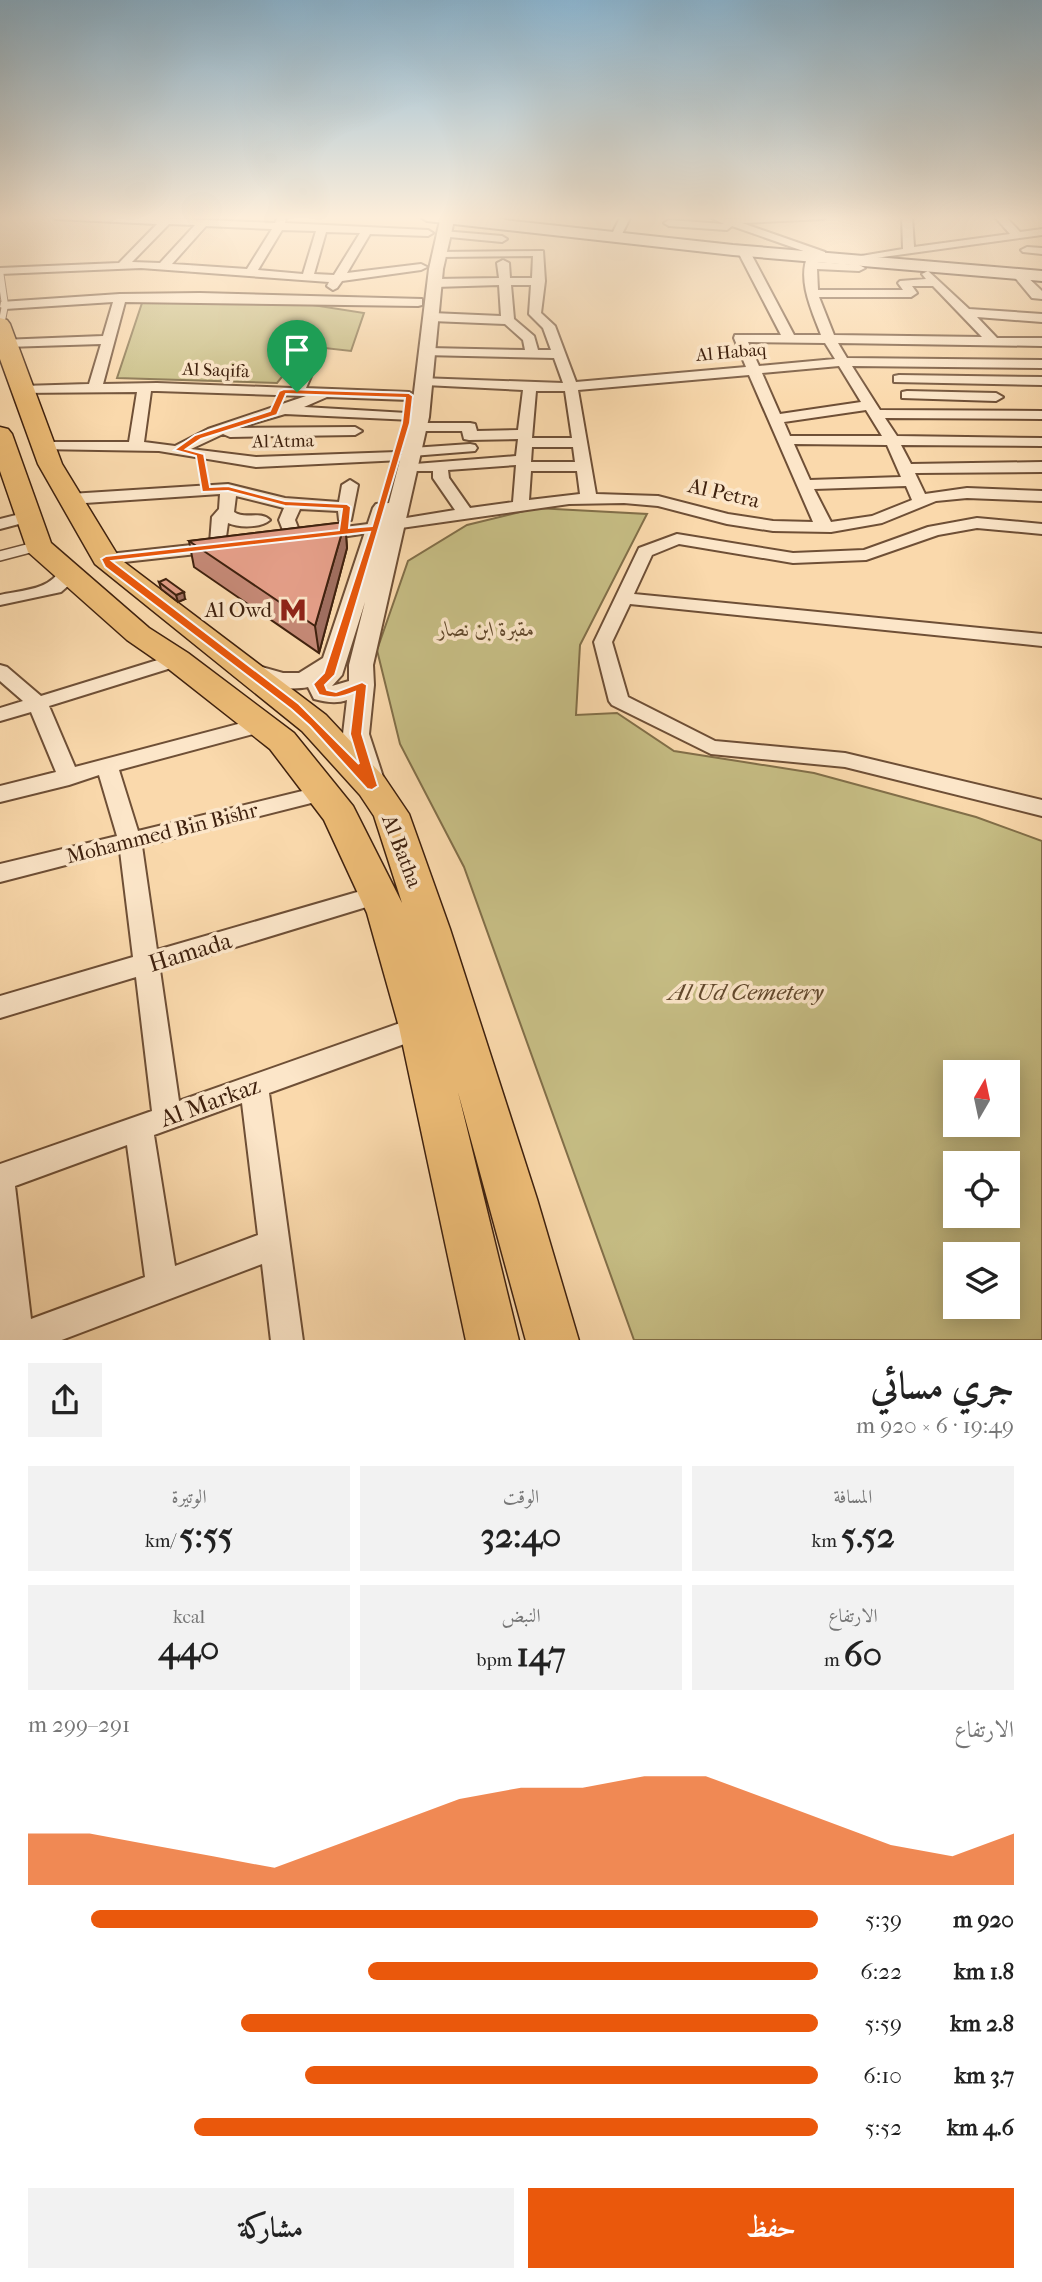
<!DOCTYPE html>
<html lang="ar">
<meta charset="utf-8">
<style>
body{margin:0;font-family:"IM FELL French Canon",Amiri,serif;background:#f2f2f2;color:#222;direction:rtl;height:100vh;display:flex;flex-direction:column;font-size:26px;white-space:nowrap}
*{box-sizing:border-box;margin:0}
p{font-size:23px;color:#767676}
.icon{flex:none;width:38px;height:38px;fill:none;stroke:currentColor;stroke-width:2;stroke-linecap:round;stroke-linejoin:round}
.map{position:relative;height:1340px;overflow:hidden;direction:ltr}
.side{display:flex;flex-direction:column;background:#fff;flex:1}
.side>*{flex:none}
.needle{width:46px;rotate:9deg}
.controls{position:absolute;left:943px;top:1060px;display:grid;gap:14px}
.controls a{display:grid;place-items:center;width:77px;height:77px;border-radius:0px;background:#fff;box-shadow:0 4px 18px #0003;font-size:35px}
.pin{position:absolute;display:grid;place-items:center;width:60px;height:60px;color:#fff;margin:-72px -30px;border-radius:50% 50% 50% 0;rotate:-45deg;box-shadow:0 0 7px #0007}
.pin .icon{rotate:45deg}
.round{display:grid;place-items:center;flex:none;width:74px;height:74px;border-radius:0px;background:#f2f2f2}
.overview{display:flex;align-items:center;justify-content:space-between;height:119px;padding:0 28px}
h1{font-size:38px;font-weight:700;line-height:52px}
.metrics{display:grid;grid-template-columns:repeat(3,1fr);gap:10px;height:119px;padding:7px 28px}
.metrics div{display:grid;align-content:center;border-radius:0px;background:#f2f2f2;text-align:center}
.metrics b{font-size:35px;font-weight:700}
.metrics small{font-size:19px;font-weight:400}
.metrics p{font-size:19px}
.chart{height:196px;padding:14px 28px}
.chart p{display:flex;justify-content:space-between}
.chart svg{width:100%;height:126px;margin-top:7px;fill:#ea580c;opacity:.7}
.action{display:flex;gap:14px;margin-top:auto;padding:14px 28px}
.action a{flex:1;height:80px;border-radius:0px;background:#ea580c;color:#fff;font-size:28px;font-weight:700;line-height:80px;text-align:center}
.action a+a{background:#f2f2f2;color:#222}
ul{padding:0 28px;list-style:none;font-size:23px}
li{display:grid;grid-template-columns:112px 84px 1fr;align-items:center;height:52px}
li i{height:18px;border-radius:9px;background:#ea580c}
.map>svg:first-child{display:block}
.green{fill:#c6bd84;stroke:#826f49;stroke-width:2;fill-rule:evenodd}
.lines{fill:none;stroke-linecap:round;stroke-linejoin:round}
.service-far1-casing{stroke:#6e4f36;stroke-width:8}
.service-casing{stroke:#6e4f36;stroke-width:12}
.minor-casing{stroke:#6e4f36;stroke-width:4}
.tertiary-casing{stroke:#6e4f36;stroke-width:4}
.secondary-casing{stroke:#3f210e;stroke-width:4}
.primary-casing{stroke:#3f210e;stroke-width:3}
.service-far1{stroke:#fce6c9;stroke-width:6}
.service{stroke:#fce6c9;stroke-width:9}
.minor{fill:#fce6c9;fill-rule:evenodd}
.tertiary{fill:#fce6c9;fill-rule:evenodd}
.secondary{fill:#fce6c9;fill-rule:evenodd}
.primary{fill:#edbc76;fill-rule:evenodd}
.wall{fill:#c58976;stroke:#3f210e;stroke-width:2}
.shaded-wall{fill:#a06f60;stroke:#3f210e;stroke-width:2}
.building{fill:#e59f89;stroke:#3f210e;stroke-width:2}
.route{fill:#ea580c;stroke:#fff;stroke-width:2;fill-rule:evenodd}
.labels{text-anchor:middle;stroke-width:7;stroke-linejoin:round;paint-order:stroke}
.far-street-label{font-size:18px;fill:#3f210e;stroke:#fce6c9}
.street-label{font-size:21px;fill:#3f210e;stroke:#fce6c9}
.poi-label{font-size:21px;fill:#3f210e;stroke:#fce6c9;text-anchor:end}
.park-label{font-size:21px;font-style:italic;fill:#61482c;stroke:#fce6c9}
.near-street-label{font-size:24px;fill:#3f210e;stroke:#fce6c9}
.near-park-label{font-size:24px;font-style:italic;fill:#61482c;stroke:#fce6c9}
</style>
<div class="map">
<svg width="1042" height="1341" viewBox="0 0 1042 1341">
<rect width="100%" height="100%" fill="#fad9ac"/>
<filter id="stains"><feTurbulence type="fractalNoise" baseFrequency=".00286" numOctaves="4"/><feColorMatrix values="0 0 0 0 .2 0 0 0 0 .09 0 0 0 0 .02 0 0 0 .5 -.17"/></filter>
<radialGradient id="worn" r=".72"><stop offset=".6" stop-color="#630" stop-opacity="0"/><stop offset="1" stop-color="#630" stop-opacity=".3"/></radialGradient>
<path class="green" d="M197 300 300 303 364 313 351 351 307 346 277 383 117 378 142 303Z
M536 508 647 514 580 645 576 715 617 713 674 751 814 773 976 817 1042 841V1340H634L464 867 400 744 377 650 408 561 467 525ZM956 1073H1008V1125H956ZM956 1164H1008V1216H956ZM956 1255H1008V1307H956Z"/>
<g class="lines">
<defs>
<path id="service-far1" d="M0 271 5 305 1 326"/>
<path id="service" d="M0 556 38 546"/>
<path id="minor" d="M51 216H120L275 223 278 216H286L285 223 428 230 433 233 428 236 370 234 347 273 421 264 427 267 421 270 342 281 337 288 333 290 327 286 329 282 141 268 0 274V268L119 263 157 224 56 219ZM169 224 195 225 160 263 132 262ZM206 226 272 229 247 269 172 264ZM282 230 316 231 303 274 258 270ZM326 232 360 233 334 275 314 274Z
M621 216H631L621 236H613L612 234Z
M707 216 731 219 759 216H828L823 219 742 223 825 252V256H818L817 262 859 265 865 268 859 271 817 269 818 290H903L898 283 900 281 926 279 922 274 928 271 969 309 1042 314V322L977 317 997 338H1042V346L838 343 847 358 1042 360V368L852 366 880 410 1042 411V419L885 418 897 436 1042 438V446L901 445 911 464 1042 462V472L915 473 925 494 967 488 1042 491V501L967 498 936 501 882 523 831 532 773 531 727 524 658 506 624 503 569 504 394 529 388 527 386 524 388 521 455 510 433 478V471H402L399 468 402 465 516 456 518 439 469 440 464 439 462 431H417L410 427 417 423H470L475 424 477 431 518 430 523 390 425 385 420 384V378L563 383 554 358 424 355V349L429 348 525 350 523 340 505 324 432 321 426 317 432 313 501 316 499 285 435 287 429 283 435 279 499 278 497 263 503 260 509 263 510 278H532L533 256 439 257 435 256V252L543 251 545 281 541 313 555 326 576 382 746 367 734 338 735 335H781L737 250 743 247 749 250 794 335H821C812 311 796 278 809 253L732 226 727 230 669 226 664 223 669 220 724 224ZM511 285H531L529 314 543 328 551 350H538L534 336 514 319ZM912 286H933L982 337 834 335 819 297H911L917 293ZM748 342 825 343 835 359 759 366ZM839 366 861 402 780 414 762 373ZM749 375 813 522 773 521 728 514 658 496 596 494 578 390ZM536 391H565L572 438H532ZM866 410 882 436H790L784 422ZM794 444 887 445 901 477 810 480ZM532 447H573L575 462H531ZM516 465 513 502 470 508 449 478 448 470ZM531 471H577L580 494 529 500ZM906 486 912 500 872 516 831 522 814 489Z
M902 216H912L914 247 1010 234 994 216H1005L1020 232 1042 229V235L861 260V256L903 249Z
M443 231 502 236 507 239 502 242 439 236 438 234Z
M1027 247 1042 248V254L1023 252 1021 250Z
M1014 272H1022L1042 291V299L1032 298 1012 274Z
M200 293 422 299V305L418 306 125 302 103 384 157 383 292 388 309 350H319L321 353 306 388 409 392 416 396 409 400 327 397 304 407 407 413 412 414V420L285 414 238 428 355 427 362 431 355 435 230 437 223 434 191 449 256 457 397 452 405 457 402 460 256 467 159 451 38 449 36 446 43 442H129L137 392 17 393V387L22 386 89 384 101 344 6 347 1 346V340L103 336 113 302 5 309 0 307 1 302 120 294ZM151 391H157L306 396 208 429 175 446 144 442Z
M899 375 1042 377V385L894 382V376Z
M907 391 996 393 1003 397 996 401 902 398V392Z
M470 444 475 445 477 448 475 451 412 456 405 452 412 448Z
M350 480 358 485 351 520H339L338 511 300 509 295 520 302 538 300 542 294 543 286 538 279 520 284 508 236 496 234 512C245 520 260 510 270 520 261 528 239 528 228 523L224 551 106 564 100 563 97 559 100 555 210 543 212 517 219 509 220 494 70 504 62 499 70 494 228 484 285 498 339 502 342 485Z
M28 512 36 517 34 520 0 529V519Z
M977 518 1042 524V534L977 528 938 535 866 560 793 563 679 544 652 555 634 594 1042 634V646L630 604 612 642 628 697 715 741 845 753 1042 800V816L845 767 711 754 612 705 609 701 594 642 639 548 677 534 793 553 864 550 928 527Z
M376 523 384 528 382 531 321 540 313 535 321 530Z
M67 567 73 568 77 578 61 592 0 605V595C23 590 51 590 61 568Z
M177 654 187 660 184 664 49 706 75 767 261 718 268 720 271 725 268 730 119 770 138 831 323 786 331 788 334 793 331 798 323 800 142 846 157 950 378 886 386 889 390 895 386 901 160 970 179 1101 420 1016 429 1019 433 1027 429 1035 269 1093 303 1341H271L262 1264 59 1341H0V1164L152 1111 136 977 0 1018V996L133 957 120 851 0 882V864L117 836 99 775 69 785 0 802V786L56 772 31 712 0 721V708L23 701 0 681V665L7 667 41 696ZM242 1103 258 1235 175 1266 154 1135ZM127 1145 145 1277 31 1319 15 1186Z"/>
<path id="tertiary" d="M441 216H455L443 269 429 417 373 665 374 685 369 734 386 786 382 793 372 795 362 793 358 786 343 734 347 700C336 704 326 702 314 699L308 687C291 691 249 687 239 672L242 667 251 664 283 673H299L323 658 373 508 376 504 389 503 411 417 429 269ZM365 602 349 665V681L332 686 342 675Z
M470 216H494L512 222 505 226 471 219Z"/>
<path id="secondary" d="M419 216H466L733 245 1042 271V281L733 255 427 221Z"/>
<path id="primary" d="M0 318 7 320 10 324 62 464 120 559 326 715 384 777 409 814 450 929 537 1199 579 1341H526L458 1092 519 1341H466L399 1027 367 913 324 820 270 749 166 667 127 640 28 552 0 471V427L8 429 12 434 51 543 149 628 188 653 294 733 353 806 402 903 374 816 360 795 302 731 95 564 38 464 0 359Z"/>
</defs>
<use href="#service-far1" class="service-far1-casing"/>
<use href="#service" class="service-casing"/>
<use href="#minor" class="minor-casing"/>
<use href="#tertiary" class="tertiary-casing"/>
<use href="#secondary" class="secondary-casing"/>
<use href="#primary" class="primary-casing"/>
<use href="#service-far1" class="service-far1"/>
<use href="#service" class="service"/>
<use href="#minor" class="minor"/>
<use href="#tertiary" class="tertiary"/>
<use href="#secondary" class="secondary"/>
<use href="#primary" class="primary"/>
</g>
<path class="wall" d="M345 522 347 548 319 653 194 567 189 541Z
M159 582 185 599 178 602 161 589Z"/>
<path class="shaded-wall" d="M345 522 347 548 319 653 315 626Z
M184 592 185 599 178 602 176 595Z"/>
<path class="building" d="M345 522 315 626 189 541Z
M166 579 184 592 176 595 159 582Z"/>
<linearGradient id="sky" x2="0" y2="1"><stop stop-color="#8bb6d2"/><stop offset="0.54" stop-color="#fdeeda"/><stop offset="1" stop-color="#fdeeda" stop-opacity="0"/></linearGradient>
<rect width="1042" height="403" fill="url(#sky)"/>
<path class="route" d="M284 389 409 393 413 396 410 423 335 675 325 685 327 690 336 692 362 682 367 685 362 734 378 786 372 790 367 789 310 726 291 709 105 567 101 559 106 556 339 530 342 509 285 506 228 491 202 492 196 456 174 450 195 435 270 411 279 391ZM286 394 405 398 402 423 372 526 349 528 351 507 347 504 285 501 228 486 210 487 204 454 186 449 201 439 277 415ZM370 532 324 673 313 684 319 695C334 699 341 698 355 692L350 734 359 764 299 704 112 561Z"/>
<defs>
<symbol id="metro-bare" viewBox="-9 -9 18 18"><path d="M-5.5 5V-5H-3L0 0L3-5H5.5V5H3V-.5L0 4L-3-.5V5Z" fill="#8f2418" stroke="#fce6c9" stroke-width="2.5" paint-order="stroke"/></symbol>
</defs>
<g fill-rule="evenodd">
<use href="#metro-bare" x="274" y="591" width="38" height="38"/>
</g>
<g class="labels">
<g class="far-street-label">
<text transform="translate(731 352) rotate(-5)" y="6">Al Habaq</text>
<text transform="translate(216 370) rotate(2)" y="6">Al Saqifa</text>
<text transform="translate(283 441) rotate(-1)" y="6">Al Atma</text>
</g>
<g class="street-label">
<text transform="translate(724 493) rotate(13)" y="7">Al Petra</text>
<text transform="translate(162 833) rotate(-14)" y="7">Mohammed Bin Bishr</text>
<text transform="translate(402 851) rotate(69)" y="7">Al Batha</text>
</g>
<g class="poi-label">
<text x="272" y="617">Al Owd</text>
</g>
<g class="park-label">
<text x="486" y="636">مقبرة ابن نصار</text>
</g>
<g class="near-street-label">
<text transform="translate(190 952) rotate(-17)" y="8">Hamada</text>
<text transform="translate(210 1102) rotate(-20)" y="8">Al Markaz</text>
</g>
<g class="near-park-label">
<text x="746" y="1000">Al Ud Cemetery</text>
</g>
</g>
<rect width="100%" height="100%" filter="url(#stains)"/>
<rect width="100%" height="100%" fill="url(#worn)"/>
</svg>
<div class="controls">
<a><svg class="needle" viewBox="-14 -14 28 28"><path d="M0-13l5 13h-10z" fill="#e53935"/><path d="M0 13l5-13h-10z" fill="#767676"/></svg></a>
<a><svg class="icon" aria-label="locate" viewBox="0 0 24 24"><circle cx="12" cy="12" r="6"/><path d="M12 2v4M12 18v4M2 12h4M18 12h4"/></svg></a>
<a><svg class="icon" aria-label="layers" viewBox="0 0 24 24"><path d="M12 4l9 5-9 5-9-5zM3 14l9 5 9-5"/></svg></a>
</div>
<div class="pin" style="left:297px;top:392px;background:#1e9e55"><svg class="icon" aria-label="arrive" viewBox="0 0 24 24"><path d="M6 21V4h12l-3 4 3 4H6"/></svg></div>
</div>
<section class="side">
<div class="overview"><div><h1>جري مسائي</h1><p>19:49 · 6 × 920 m</p></div><a class="round"><svg class="icon" aria-label="share" viewBox="0 0 24 24"><path d="M12 15V3M7 8l5-5 5 5M5 13v7h14v-7"/></svg></a></div>
<div class="metrics">
<div><p>المسافة</p><b>5.52<small> km</small></b></div>
<div><p>الوقت</p><b>32:40</b></div>
<div><p>الوتيرة</p><b>5:55<small> /km</small></b></div>
</div>
<div class="metrics">
<div><p>الارتفاع</p><b>60<small> m</small></b></div>
<div><p>النبض</p><b>147<small> bpm</small></b></div>
<div><p>kcal</p><b>440</b></div>
</div>
<div class="chart"><p><span>الارتفاع</span>291–299 m</p>
<svg viewBox="0 0 160 44" preserveAspectRatio="none"><path d="M0 44V26L10 26L20 30L30 34L40 38L50 30L60 22L70 14L80 10L90 10L100 6L110 6L120 14L130 22L140 30L150 34L160 26V44z"/></svg>
</div>
<ul>
<li><b>920 m</b>5:39<i style="width:92%"></i></li>
<li><b>1.8 km</b>6:22<i style="width:57%"></i></li>
<li><b>2.8 km</b>5:59<i style="width:73%"></i></li>
<li><b>3.7 km</b>6:10<i style="width:65%"></i></li>
<li><b>4.6 km</b>5:52<i style="width:79%"></i></li>
</ul>
<div class="action"><a>حفظ</a><a>مشاركة</a></div>
</section>
